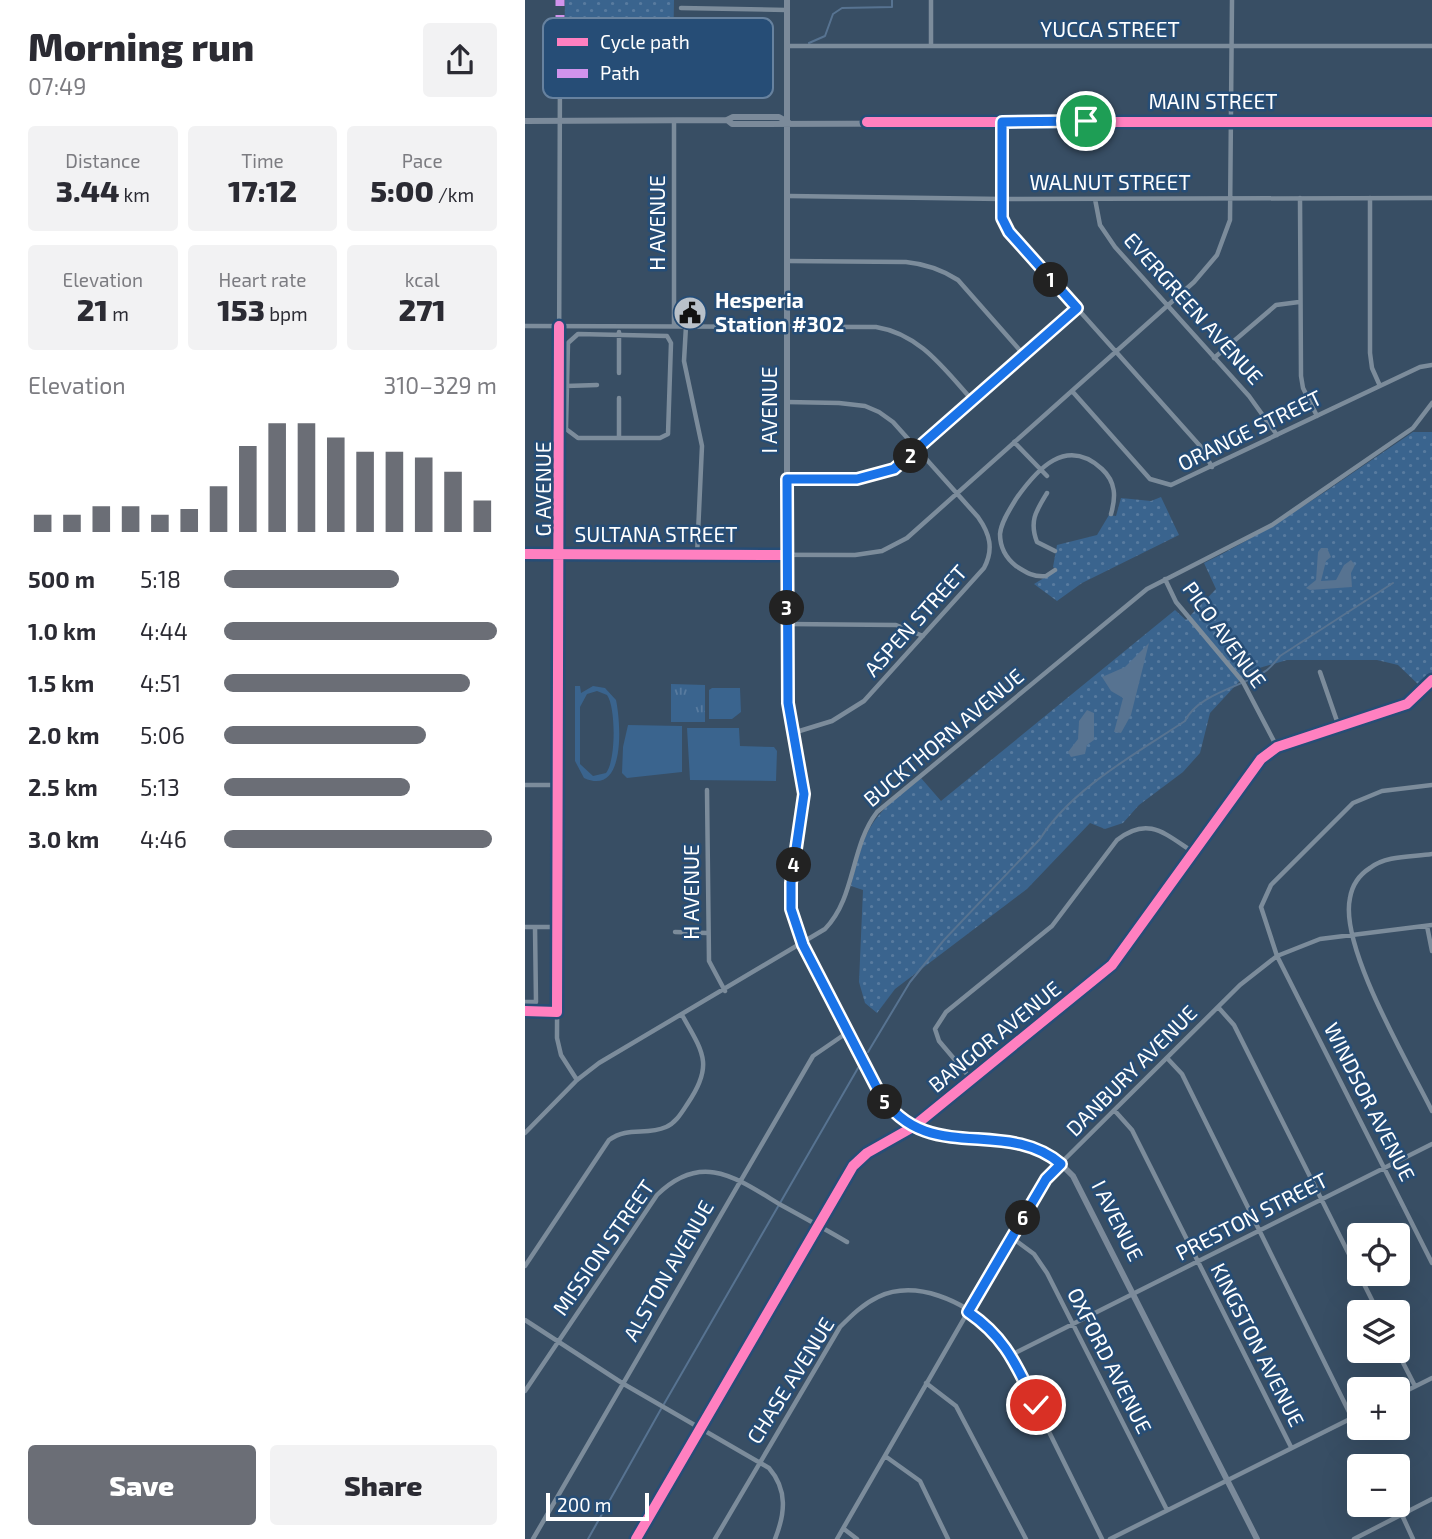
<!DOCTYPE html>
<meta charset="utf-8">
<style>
body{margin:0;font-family:"Exo 2",sans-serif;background:#f2f2f3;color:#2b2b33;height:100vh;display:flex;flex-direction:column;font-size:26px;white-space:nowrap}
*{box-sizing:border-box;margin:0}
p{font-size:23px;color:#7c7c81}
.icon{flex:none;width:38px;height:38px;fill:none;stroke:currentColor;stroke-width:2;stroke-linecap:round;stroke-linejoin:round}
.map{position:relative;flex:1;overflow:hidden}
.sheet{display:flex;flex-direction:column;background:#fff;width:525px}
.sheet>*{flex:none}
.fabs{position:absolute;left:822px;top:1223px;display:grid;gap:14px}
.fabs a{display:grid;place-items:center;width:63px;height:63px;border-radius:7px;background:#fff;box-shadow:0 7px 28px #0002;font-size:35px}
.scale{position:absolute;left:21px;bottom:18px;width:103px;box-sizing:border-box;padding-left:7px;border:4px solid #fff;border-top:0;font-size:19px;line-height:24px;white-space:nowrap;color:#fff;-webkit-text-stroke:5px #264d76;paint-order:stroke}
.pin{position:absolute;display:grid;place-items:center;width:60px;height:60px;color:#fff;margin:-30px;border:4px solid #fff;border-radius:50%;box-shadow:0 2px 7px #0007}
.km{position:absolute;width:35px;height:35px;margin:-18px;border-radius:50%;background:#222;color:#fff;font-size:19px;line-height:35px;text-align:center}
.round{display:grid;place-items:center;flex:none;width:74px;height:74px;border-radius:7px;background:#f2f2f3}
.summary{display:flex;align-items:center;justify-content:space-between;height:119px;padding:0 28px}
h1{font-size:38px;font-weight:800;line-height:52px}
.stats{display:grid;grid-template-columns:repeat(3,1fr);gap:10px;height:119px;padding:7px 28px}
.stats div{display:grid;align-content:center;border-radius:7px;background:#f2f2f3;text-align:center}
.stats b{font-size:30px;font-weight:800}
.stats small{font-size:19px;font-weight:400}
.stats p{font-size:19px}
.chart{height:196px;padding:14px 28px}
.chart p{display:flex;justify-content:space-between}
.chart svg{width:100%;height:126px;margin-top:7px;stroke:#6b6e76;stroke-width:6}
.action{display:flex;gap:14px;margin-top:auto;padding:14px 28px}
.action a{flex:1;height:80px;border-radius:7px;background:#6b6e76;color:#fff;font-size:28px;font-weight:800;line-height:80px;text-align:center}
.action a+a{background:#f2f2f3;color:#2b2b33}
ul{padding:0 28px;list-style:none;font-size:23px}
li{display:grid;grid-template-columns:112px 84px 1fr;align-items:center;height:52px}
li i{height:18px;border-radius:9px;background:#6b6e76}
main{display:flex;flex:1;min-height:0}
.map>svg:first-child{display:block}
.grass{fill:url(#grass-dots)}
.park{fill:url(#park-tufts)}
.pitch{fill:#3a648e;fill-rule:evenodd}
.water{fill:#577391}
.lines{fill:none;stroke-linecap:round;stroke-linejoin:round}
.stream{stroke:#577391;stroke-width:2}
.minor{stroke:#7c8c9b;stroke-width:4.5}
.major{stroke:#7b8a9a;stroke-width:6}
.quiet{stroke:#d193ec;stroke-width:9;stroke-dasharray:18 9;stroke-linecap:butt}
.cycleway-casing{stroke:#264d76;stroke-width:15}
.cycleway{stroke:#ff80c0;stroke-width:10}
.route-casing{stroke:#fff;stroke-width:14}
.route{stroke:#1a73e8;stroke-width:9}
.labels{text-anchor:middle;stroke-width:5;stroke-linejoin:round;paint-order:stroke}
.street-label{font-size:21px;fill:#fff;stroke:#264d76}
.poi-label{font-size:21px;font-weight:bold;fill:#fff;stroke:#264d76;text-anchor:start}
.key{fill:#264d76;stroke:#67829f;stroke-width:2}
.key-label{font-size:19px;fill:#fff}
</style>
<main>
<section class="sheet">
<div class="summary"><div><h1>Morning run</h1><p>07:49</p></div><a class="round"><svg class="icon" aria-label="share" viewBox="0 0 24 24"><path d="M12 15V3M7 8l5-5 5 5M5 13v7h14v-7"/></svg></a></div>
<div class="stats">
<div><p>Distance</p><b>3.44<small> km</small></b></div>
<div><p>Time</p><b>17:12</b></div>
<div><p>Pace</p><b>5:00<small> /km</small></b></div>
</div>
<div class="stats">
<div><p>Elevation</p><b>21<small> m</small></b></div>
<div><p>Heart rate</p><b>153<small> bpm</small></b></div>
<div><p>kcal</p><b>271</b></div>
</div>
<div class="chart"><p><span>Elevation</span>310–329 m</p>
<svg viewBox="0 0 160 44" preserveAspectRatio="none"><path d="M5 44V38M15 44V38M25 44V35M35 44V35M45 44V38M55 44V36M65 44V28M75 44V14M85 44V6M95 44V6M105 44V11M115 44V16M125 44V16M135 44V18M145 44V23M155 44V33"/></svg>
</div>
<ul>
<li><b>500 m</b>5:18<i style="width:64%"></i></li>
<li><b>1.0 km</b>4:44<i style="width:100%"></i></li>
<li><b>1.5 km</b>4:51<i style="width:90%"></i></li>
<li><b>2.0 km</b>5:06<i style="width:74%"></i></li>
<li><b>2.5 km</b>5:13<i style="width:68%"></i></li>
<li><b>3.0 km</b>4:46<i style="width:98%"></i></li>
</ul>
<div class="action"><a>Save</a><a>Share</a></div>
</section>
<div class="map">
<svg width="907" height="1539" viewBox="0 0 907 1539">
<defs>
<pattern id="grass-dots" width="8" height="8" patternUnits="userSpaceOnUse" patternTransform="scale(1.75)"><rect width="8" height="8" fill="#3a648e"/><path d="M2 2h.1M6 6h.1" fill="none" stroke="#587b9f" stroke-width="1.8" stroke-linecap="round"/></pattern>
<pattern id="park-tufts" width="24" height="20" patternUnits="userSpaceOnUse" patternTransform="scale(1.75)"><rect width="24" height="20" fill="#3a648e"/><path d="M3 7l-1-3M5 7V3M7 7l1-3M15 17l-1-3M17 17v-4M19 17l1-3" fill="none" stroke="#587b9f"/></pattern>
</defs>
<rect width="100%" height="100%" fill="#384e64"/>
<path class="grass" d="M40 0H149L148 60 128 61V80L70 83V74H39Z
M888 432H907V676L896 687 873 665 852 660H762L724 671 685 713 675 753 658 772 614 805 598 823 580 829 565 823 502 889 370 989 352 1013 340 1003 334 982 338 890 326 886C342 823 345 818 396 778L416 801 650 610 661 620 691 589 679 563C754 527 819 478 888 432Z
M636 497 654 535 557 583 532 601 509 584 532 570 528 567 532 545 572 535 584 515 591 516 596 498 626 501Z"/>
<path class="park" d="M146 684 180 685V722H146Z"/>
<path class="pitch" d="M50 686H55L56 693 68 686 80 688 91 700C96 723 101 797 59 778L50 761ZM72 691 82 695C91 707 91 761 81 773L68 776 55 764V707L62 694Z
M187 688H215L216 712 207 719H184V690Z
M103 725 157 726V772L102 778 97 773 98 747Z
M162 728H214L215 746 249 747 252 751 251 781 165 780Z"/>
<path class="water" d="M796 548H802L806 557 801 561 796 581 811 580 819 565 826 560 830 565 826 573 827 587 785 590 781 588 791 580 793 552Z
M624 643 606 715 596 733 589 732 598 698 586 691 577 677 600 667Z
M562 710 569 713V740L562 745 560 754 546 757 543 752 553 739 554 721Z"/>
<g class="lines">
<path class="stream" d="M284 43 300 36 308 14 317 8 367 7V0
M343 1052 385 982 419 940 515 839C546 789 612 753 660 721 673 694 716 687 739 672 745 669 750 662 755 656L868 583
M139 1404 333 1068
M63 1539 136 1409"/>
<path class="minor" d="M406 0V45
M156 8 262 10
M262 46H907
M35 60 32 1038 36 1055 52 1080
M149 121V326
M477 122V218L484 232 676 447 687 467
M264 196 477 199 907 198
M775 198 776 376 778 388 792 416
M845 198V353L847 368 855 386
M570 199 575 225 590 247 724 396 752 435
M263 261 381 262C401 264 416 269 433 280L499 355
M0 326 351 327C395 334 419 369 448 401
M161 326 159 361 177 446 172 555
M53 334 142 336 146 343 143 434 135 438H53L41 429 43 343Z
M689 358 751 305 774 302
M94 373V332
M41 386 72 385
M547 391 625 479 646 485 895 367 907 365
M262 402 314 403 340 406 354 412 368 422 453 517C465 534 469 549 459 568L339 701 307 721 268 733
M94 438V398
M489 442 522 476
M262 479H332L369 469 552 308
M522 493C511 511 504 521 512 542L530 551
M0 554 330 555 357 551 382 538 669 282 692 255 705 220 707 0
M530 570 521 576C508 577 502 573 491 566 481 558 475 547 475 534 476 522 485 509 491 499 512 469 541 436 577 469 591 482 591 497 586 514
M640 579 651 602 718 682 752 747
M262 624 371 625 398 636
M795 672 813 724
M0 785H34
M907 785 857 791 828 803 746 885 736 907 752 956 907 1263
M182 790 184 961 200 991
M907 854C888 857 861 855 845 868 834 875 827 886 825 898 814 947 884 1064 907 1111
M902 926 907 951
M0 927H33
M150 932 182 933
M0 1002H11L10 927
M693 1007 709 1025 853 1312
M0 1011 32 1012
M642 1058 657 1074 827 1418
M447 1080 414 1041 410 1029 421 1012 527 926 592 840C623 816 639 833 668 852
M590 1111 607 1130 766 1447
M0 1133 52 1080 74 1063 300 929C331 897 325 847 352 812L622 589 747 525 888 428 907 403
M486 1237 509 1254 522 1273 642 1510
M0 1266 84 1140C103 1126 121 1136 141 1127 151 1123 157 1112 163 1103 189 1065 178 1052 157 1015
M0 1320 97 1383 244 1468C263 1490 260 1514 250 1539
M872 1351 890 1386
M486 1355 907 1144
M401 1383 431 1406 501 1539
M0 1391 132 1195C177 1151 211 1178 256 1205 278 1217 300 1229 322 1242
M873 1395 907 1378
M360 1456 395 1481 423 1539
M877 1515 888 1539
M319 1529 332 1539
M8 1539 288 1056 323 1032
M111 1539 328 1166 342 1153 388 1127 587 965 736 759 752 747 882 704 907 680
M190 1539 315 1327C327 1315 338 1304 353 1297 391 1279 439 1301 467 1329 475 1336 480 1347 486 1355L577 1539
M312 1539 486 1237 521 1179 535 1164 715 985 752 956 795 939 907 925
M585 1539 835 1414
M829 1539 907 1499"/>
<path class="major" d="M262 0V677L264 713 279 794 266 883 268 917 278 945 355 1094C395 1158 452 1126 508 1147 525 1153 536 1164 548 1176L732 1539
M202 120 207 124H227L907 122
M0 121 202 120 208 117H254L263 122"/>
<path class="quiet" d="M35 60V0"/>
<defs>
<path id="cycleway" d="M342 122H907
M0 554 262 555
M0 1011 32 1012 34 326
M111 1539 328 1166 342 1153 388 1127 587 965 736 759 752 747 882 704 907 680"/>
</defs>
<use href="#cycleway" class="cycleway-casing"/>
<use href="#cycleway" class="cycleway"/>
</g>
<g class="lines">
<defs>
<path id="route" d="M511 1405C491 1365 481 1338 443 1312L521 1179 536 1164C479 1116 402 1167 355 1094L278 945 266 909V883L279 794 263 703 262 479H332L369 469 552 308 484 232 477 218V122L561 121"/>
</defs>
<use href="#route" class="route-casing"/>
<use href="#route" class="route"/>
</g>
<defs>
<symbol id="civic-disc" viewBox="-11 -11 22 22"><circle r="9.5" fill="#b9c1c9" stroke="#264d76"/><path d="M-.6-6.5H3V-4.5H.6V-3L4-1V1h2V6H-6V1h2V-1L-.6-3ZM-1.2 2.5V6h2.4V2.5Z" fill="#111"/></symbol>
</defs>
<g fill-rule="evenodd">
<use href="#civic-disc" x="146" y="294" width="38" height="38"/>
</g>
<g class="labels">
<g class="street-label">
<text x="585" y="37">YUCCA STREET</text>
<text x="688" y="109">MAIN STREET</text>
<text x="585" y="190">WALNUT STREET</text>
<text transform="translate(133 223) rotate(-90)" y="7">H AVENUE</text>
<text transform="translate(668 309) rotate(48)" y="7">EVERGREEN AVENUE</text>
<text transform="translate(245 410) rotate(-90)" y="7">I AVENUE</text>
<text transform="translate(725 431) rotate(-26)" y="7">ORANGE STREET</text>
<text transform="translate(19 489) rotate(-90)" y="7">G AVENUE</text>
<text x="131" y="542">SULTANA STREET</text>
<text transform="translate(391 621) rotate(-48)" y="7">ASPEN STREET</text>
<text transform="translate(699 635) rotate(54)" y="7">PICO AVENUE</text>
<text transform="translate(419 738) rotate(-40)" y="7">BUCKTHORN AVENUE</text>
<text transform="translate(167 892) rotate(-90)" y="7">H AVENUE</text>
<text transform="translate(470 1037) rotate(-39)" y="7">BANGOR AVENUE</text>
<text transform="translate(607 1071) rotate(-45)" y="7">DANBURY AVENUE</text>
<text transform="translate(844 1102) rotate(63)" y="7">WINDSOR AVENUE</text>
<text transform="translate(727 1217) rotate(-27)" y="7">PRESTON STREET</text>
<text transform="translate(592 1221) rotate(63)" y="7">I AVENUE</text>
<text transform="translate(79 1248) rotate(-55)" y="7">MISSION STREET</text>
<text transform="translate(144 1271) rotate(-60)" y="7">ALSTON AVENUE</text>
<text transform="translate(732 1345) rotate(63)" y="7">KINGSTON AVENUE</text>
<text transform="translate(584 1361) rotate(63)" y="7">OXFORD AVENUE</text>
<text transform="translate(266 1381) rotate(-58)" y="7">CHASE AVENUE</text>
</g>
<g class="poi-label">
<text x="190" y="308">Hesperia<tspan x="190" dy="24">Station #302</tspan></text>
</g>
</g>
<rect x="18" y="18" width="230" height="80" rx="10" class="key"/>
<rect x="32" y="38" width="31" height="8" fill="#ff80c0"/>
<rect x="32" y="69" width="31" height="9" fill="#d193ec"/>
<g class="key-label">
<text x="75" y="49">Cycle path</text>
<text x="75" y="80">Path</text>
</g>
</svg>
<div class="fabs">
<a><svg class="icon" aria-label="locate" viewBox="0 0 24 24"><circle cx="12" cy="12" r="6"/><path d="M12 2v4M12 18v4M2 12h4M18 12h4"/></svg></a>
<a><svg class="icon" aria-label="layers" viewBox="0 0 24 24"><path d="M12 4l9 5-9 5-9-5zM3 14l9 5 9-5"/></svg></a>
<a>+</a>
<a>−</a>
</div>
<div class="scale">200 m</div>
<div class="pin" style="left:561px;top:121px;background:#1e9e55"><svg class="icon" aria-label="arrive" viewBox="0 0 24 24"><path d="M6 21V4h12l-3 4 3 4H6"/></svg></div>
<div class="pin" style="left:511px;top:1405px;background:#d93025"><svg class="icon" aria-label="check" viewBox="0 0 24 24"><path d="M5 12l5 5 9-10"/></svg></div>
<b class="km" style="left:526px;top:280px">1</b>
<b class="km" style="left:386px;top:456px">2</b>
<b class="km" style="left:262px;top:608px">3</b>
<b class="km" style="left:269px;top:865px">4</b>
<b class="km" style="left:360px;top:1102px">5</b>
<b class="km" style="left:498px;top:1218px">6</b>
</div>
</main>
